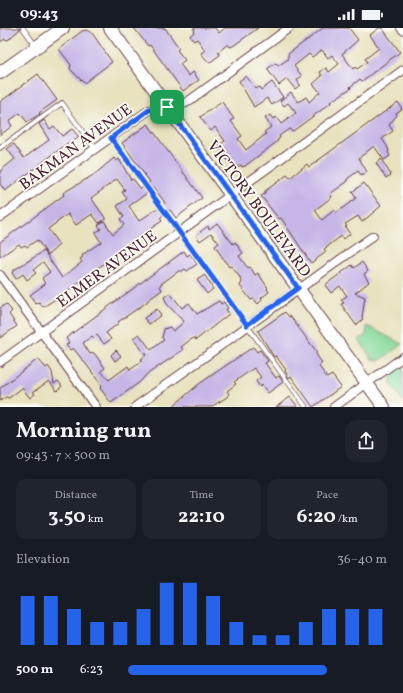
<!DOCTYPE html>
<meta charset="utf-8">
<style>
body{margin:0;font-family:Vollkorn,serif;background:#20242c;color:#f1f3f6;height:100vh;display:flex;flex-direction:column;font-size:15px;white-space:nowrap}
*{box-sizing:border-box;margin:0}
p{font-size:13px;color:#9ea1a6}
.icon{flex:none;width:22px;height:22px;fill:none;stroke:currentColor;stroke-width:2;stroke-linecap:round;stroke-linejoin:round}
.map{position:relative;height:379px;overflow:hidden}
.side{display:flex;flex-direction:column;background:#171b24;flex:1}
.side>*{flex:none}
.pin{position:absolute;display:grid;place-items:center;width:34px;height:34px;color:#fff;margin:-17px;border-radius:8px;box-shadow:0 2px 6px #0006}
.round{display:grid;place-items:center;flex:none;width:42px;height:42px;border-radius:12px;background:#20242c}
.head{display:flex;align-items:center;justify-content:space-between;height:68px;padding:0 16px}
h1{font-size:22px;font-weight:700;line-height:30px}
.figures{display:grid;grid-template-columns:repeat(3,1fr);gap:6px;height:68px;padding:4px 16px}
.figures div{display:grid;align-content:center;border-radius:10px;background:#20242c;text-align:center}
.figures b{font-size:20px;font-weight:700}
.figures small{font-size:11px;font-weight:400}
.figures p{font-size:11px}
.chart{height:112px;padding:8px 16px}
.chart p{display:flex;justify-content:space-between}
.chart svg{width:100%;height:72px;margin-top:4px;stroke:#2563eb;stroke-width:6}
ul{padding:0 16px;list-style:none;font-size:13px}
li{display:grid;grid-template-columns:64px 48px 1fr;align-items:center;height:30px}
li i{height:10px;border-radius:5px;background:#2563eb}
.status{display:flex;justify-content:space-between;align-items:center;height:28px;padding:0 20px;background:#171b24;direction:ltr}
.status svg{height:11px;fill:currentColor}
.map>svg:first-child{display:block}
.green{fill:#85d99b;stroke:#687c63}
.building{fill:#c6b5e7}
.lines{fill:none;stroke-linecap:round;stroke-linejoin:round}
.lane-casing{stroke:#623c41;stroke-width:5.5}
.street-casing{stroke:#623c41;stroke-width:10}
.secondary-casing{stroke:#623c41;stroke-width:14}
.lane{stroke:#fff;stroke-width:4}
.street{stroke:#fff;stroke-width:8}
.secondary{stroke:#fff;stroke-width:12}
.route-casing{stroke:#fff;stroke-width:8}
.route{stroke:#2563eb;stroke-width:5}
.labels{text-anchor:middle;stroke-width:3.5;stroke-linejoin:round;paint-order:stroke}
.street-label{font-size:16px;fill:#4a1f2b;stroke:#fdfcf7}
</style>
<div class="status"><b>09:43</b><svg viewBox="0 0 49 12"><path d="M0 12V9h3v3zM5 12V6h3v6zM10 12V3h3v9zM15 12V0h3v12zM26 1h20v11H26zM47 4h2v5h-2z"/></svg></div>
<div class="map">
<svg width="403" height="379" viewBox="0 0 403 379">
<rect width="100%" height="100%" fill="#fdfcf7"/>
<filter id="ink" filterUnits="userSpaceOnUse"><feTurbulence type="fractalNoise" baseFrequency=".025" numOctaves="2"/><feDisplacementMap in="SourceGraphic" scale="8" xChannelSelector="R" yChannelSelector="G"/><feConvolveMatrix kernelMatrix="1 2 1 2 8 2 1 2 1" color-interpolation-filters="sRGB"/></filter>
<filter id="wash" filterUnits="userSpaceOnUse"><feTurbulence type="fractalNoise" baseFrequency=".012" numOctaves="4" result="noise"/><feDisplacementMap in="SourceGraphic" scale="16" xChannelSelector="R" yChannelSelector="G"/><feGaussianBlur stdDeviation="0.9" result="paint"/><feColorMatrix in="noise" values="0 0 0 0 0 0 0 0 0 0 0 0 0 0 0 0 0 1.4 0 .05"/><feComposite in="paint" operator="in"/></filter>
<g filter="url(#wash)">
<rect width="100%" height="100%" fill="#e8e2bf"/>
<path class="green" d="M367 298 402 316 379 333 372 331 359 312 366 307Z
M403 336V373L391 356C390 346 395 342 403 336Z"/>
<g id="blocks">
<path class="building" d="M0 0H20V1L8 12 5 11 0 14Z
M134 0H165L179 20 177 22 185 32 180 36 189 48 193 44 199 52 183 63 150 17 148 18Z
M193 0H215L219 5 225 0H258L233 18 230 19 228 16 218 24 220 27 209 35 201 25 205 22 197 11 194 13 190 8 195 3Z
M323 0H349L358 12 342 26 353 41 355 39 357 41 367 34 365 31 379 20 370 7 379 0H382L400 24 362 53 360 51 350 59 351 60 330 74 331 75 293 103 289 101 279 108 280 110 277 112 278 113 245 138 242 139 241 137 237 139 232 133 229 135 218 118 225 113 215 99 211 103 200 89 222 74 234 91 231 93 242 108 238 111 246 122 266 106 264 104 271 99 265 90 270 87 273 91 276 89 281 96 296 85 288 75 284 78 280 73 291 64 298 74 306 69 309 74 320 64 313 56 322 48 320 44 326 40 329 44 339 36 332 27 328 30 322 22 312 29 309 26 294 38 302 48 297 52 300 57 295 61 287 51 279 57 267 41 276 35 278 38 288 31V26Z
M82 3 86 2 92 5 112 34 84 55 70 41 71 37 59 21Z
M38 46 57 72 39 85 40 86 27 94 20 85 9 93 12 98 0 107V74Z
M246 48 256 61 259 59 261 62 272 54 283 69 272 77 267 70 254 79 239 53Z
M398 74 402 81 396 85 397 87 389 97 393 103 382 111 387 118 389 123 388 124 390 128 384 132 374 118 359 130 367 144 362 148 358 143 347 151 348 153 330 166 332 169 315 182 322 192 334 182 336 185 356 170 352 164 364 155 381 178 362 194 358 188 345 196 347 198 345 199 350 206 343 211 341 208 327 219 324 221 326 224 311 235 281 190 279 191 261 168 265 166V163L287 147 290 150 307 136 309 139Z
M44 92 50 101 54 98 62 108 72 101 79 109 70 116 69 114 5 163 0 156V143L15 131 7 121 14 116 24 130 49 112 39 96Z
M148 96 202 170 176 190 170 182 168 183 163 176 165 175 154 160 152 161 148 155 150 154 122 115Z
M114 130 116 133 119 131 131 152 133 151 141 161 143 159 147 165 129 178 139 193 158 180 163 187 160 190 162 193 131 214 115 226 114 230 92 243 70 262 43 279 39 274 36 276 30 267 45 256 42 250 50 244 43 234 33 242 36 245 27 252 23 246 16 251 12 245 14 242 44 223 62 250 82 234 80 231 83 229 82 227 101 214 95 205 101 201 98 197 104 193 113 206 124 197 120 191 124 189 117 178 127 171 122 164 125 162 117 151 91 170 106 191 99 195 92 186 76 197 68 186 48 201 59 217 48 227 37 212 27 219 25 217 21 219 19 216 0 229V214L64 167 63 165 95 146Z
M381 131 391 147 386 150 376 135Z
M217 195 233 216 235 214 243 225 239 228 247 239 251 240 255 247 258 245 268 260 267 261 269 264 261 270 262 272 258 276 254 271 251 272 240 258 242 254 239 248 231 238 229 239 216 220 215 218 219 215 211 205 200 213 196 207 208 198 209 201Z
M184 223 187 228 190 226 197 236 187 243 185 241 181 244 180 242 161 256 160 258 162 262 147 273V274L118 294 119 295 106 305 111 311 104 316 97 307 94 310 92 308 83 315 90 326 94 325 105 340 101 343 109 352 128 338 130 342 142 333 141 331 146 327 133 310 139 306 151 322 164 312 162 310 164 301 170 299 173 303 184 294 167 276 164 269 170 265 182 280 189 275 197 286 219 273 221 276 224 274 228 280 226 281 229 286 196 312 194 310 190 312 181 319 183 322 146 347 140 354 111 375 100 360 102 358 89 340 73 320 70 322 66 317 69 315 66 310Z
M362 234 368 243 364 246 369 254 355 265 365 269 362 290 363 291 356 297 341 276 344 275 341 272 347 268 340 258 331 265 325 257 352 237 354 240Z
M205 247 213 261 207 266 197 252Z
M6 276 12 283 9 286 17 298 0 310V280Z
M157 281 161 287 149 296 144 290Z
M285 284 289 289 290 288 316 323V326L322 335 319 338 327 350 332 347 341 359 313 379 291 348 289 350 285 343 286 342 276 328 274 329 258 303Z
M253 319 257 324 260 322 268 333 265 335 276 350 279 348 283 354 268 365 262 357 260 359 256 353 261 349 254 340 234 354 236 356 227 363 229 366 227 369 211 379H172L199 356Z
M116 322 121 328 115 333 111 327Z
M38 331 46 340 48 338 52 344 54 356 58 353 62 358 57 363 49 353 33 364 35 366 30 370 22 360 9 370 6 369 0 373V360Z
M290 369 298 379H276Z"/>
</g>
</g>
<g filter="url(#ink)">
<use href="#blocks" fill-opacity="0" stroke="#623c41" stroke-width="1"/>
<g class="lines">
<defs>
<path id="lane" d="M23 0 35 17
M111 110 306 379
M0 120 62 75 95 121"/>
<path id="street" d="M401 0 403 2
M0 189 149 82 186 75 289 0
M0 247 96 379
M0 334 403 42
M135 379 373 208
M334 379 403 329"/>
<path id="secondary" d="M110 0 384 379
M0 45 63 0"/>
</defs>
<use href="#lane" class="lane-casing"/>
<use href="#street" class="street-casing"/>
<use href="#secondary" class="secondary-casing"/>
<use href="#lane" class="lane"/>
<use href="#street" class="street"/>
<use href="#secondary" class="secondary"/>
</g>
</g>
<g class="lines" filter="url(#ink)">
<defs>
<path id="route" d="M167 79 298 260 247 297 111 110 149 82Z"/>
</defs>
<use href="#route" class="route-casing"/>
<use href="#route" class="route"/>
</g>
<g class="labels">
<g class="street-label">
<text transform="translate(75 118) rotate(-36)" y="6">BAKMAN AVENUE</text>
<text transform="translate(260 180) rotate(54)" y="6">VICTORY BOULEVARD</text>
<text transform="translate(106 240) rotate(-36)" y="6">ELMER AVENUE</text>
</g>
</g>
</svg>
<div class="pin" style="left:167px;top:79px;background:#1e9e55"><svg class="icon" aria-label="arrive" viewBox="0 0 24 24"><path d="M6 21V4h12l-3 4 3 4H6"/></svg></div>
</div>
<section class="side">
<div class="head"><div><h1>Morning run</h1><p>09:43 · 7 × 500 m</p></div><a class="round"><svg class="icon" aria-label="share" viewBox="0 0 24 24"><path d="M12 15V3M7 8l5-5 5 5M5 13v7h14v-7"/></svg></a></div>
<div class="figures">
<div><p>Distance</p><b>3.50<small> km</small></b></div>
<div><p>Time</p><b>22:10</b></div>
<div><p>Pace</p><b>6:20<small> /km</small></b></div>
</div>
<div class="chart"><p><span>Elevation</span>36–40 m</p>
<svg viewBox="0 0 160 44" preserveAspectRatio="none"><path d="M5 44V14M15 44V14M25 44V22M35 44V30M45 44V30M55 44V22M65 44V6M75 44V6M85 44V14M95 44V30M105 44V38M115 44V38M125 44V30M135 44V22M145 44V22M155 44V22"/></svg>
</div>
<ul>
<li><b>500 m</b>6:23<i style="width:77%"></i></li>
</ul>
</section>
